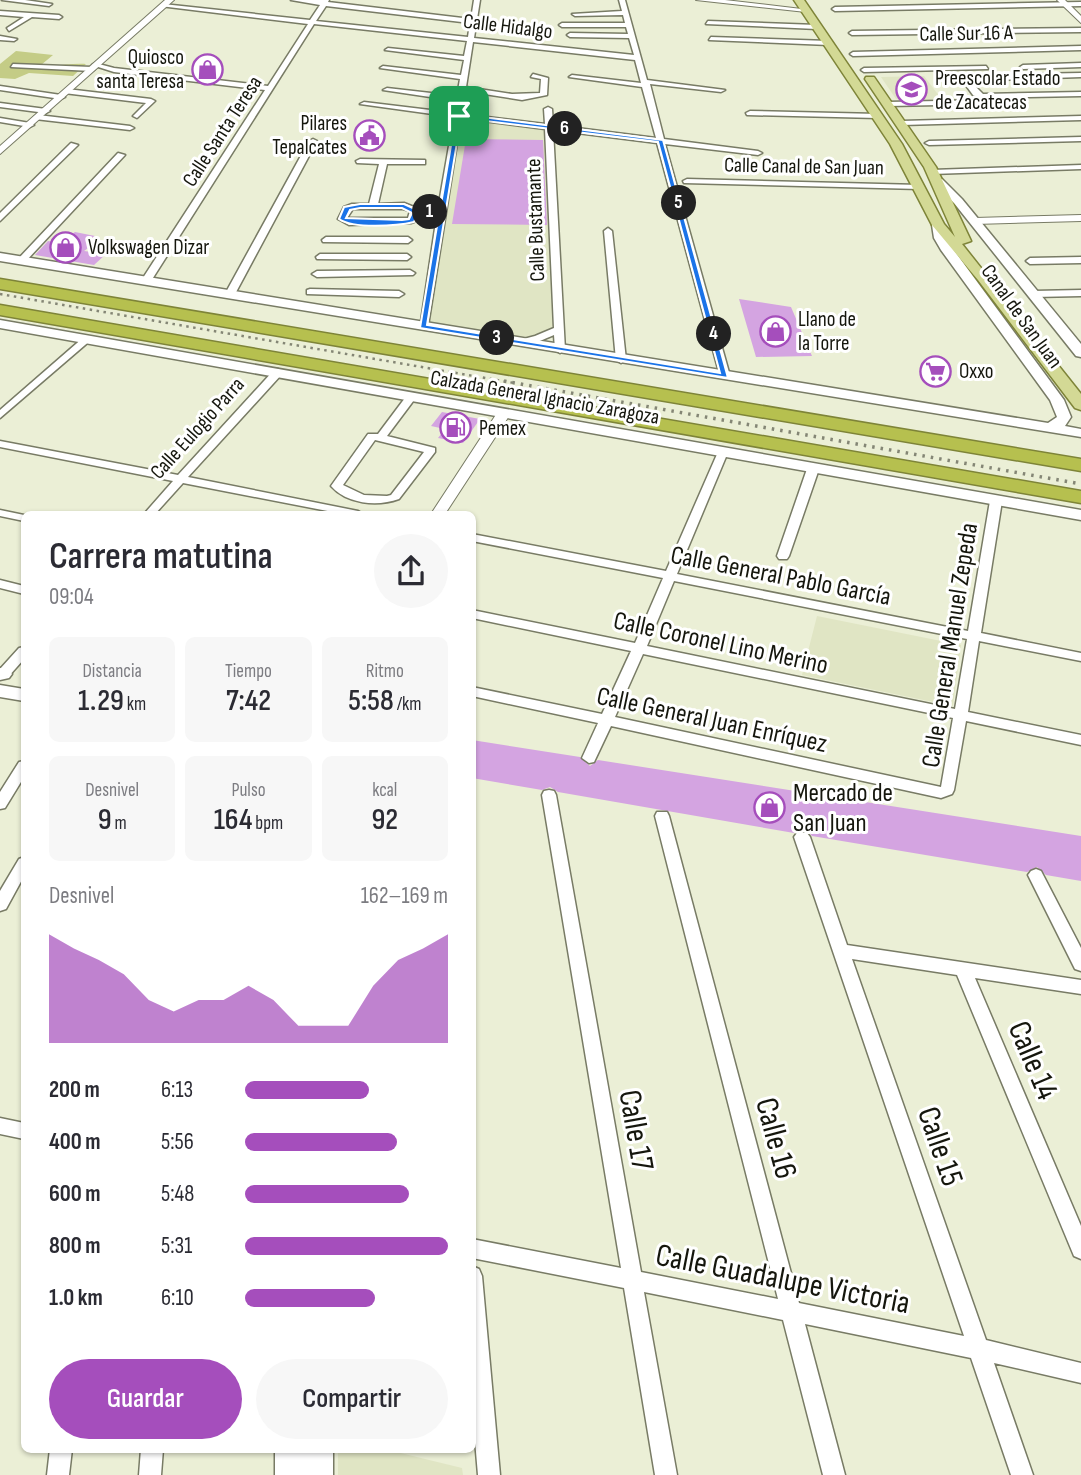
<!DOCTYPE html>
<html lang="es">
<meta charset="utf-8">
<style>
body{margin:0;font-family:"Sofia Sans Condensed",sans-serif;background:#f7f7f7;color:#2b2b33;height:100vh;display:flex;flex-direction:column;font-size:26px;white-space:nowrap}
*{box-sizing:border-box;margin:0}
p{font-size:23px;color:#7c7c81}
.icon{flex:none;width:38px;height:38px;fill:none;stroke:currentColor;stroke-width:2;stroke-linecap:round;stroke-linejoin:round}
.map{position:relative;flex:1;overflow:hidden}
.drawer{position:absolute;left:21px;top:511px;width:455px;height:942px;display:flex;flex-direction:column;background:#fff;border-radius:10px;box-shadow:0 2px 5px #0004}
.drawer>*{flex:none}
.pin{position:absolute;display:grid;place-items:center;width:60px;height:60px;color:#fff;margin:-30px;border-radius:14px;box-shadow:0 4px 10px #0006}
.km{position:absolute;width:35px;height:35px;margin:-18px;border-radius:50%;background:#222;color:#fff;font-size:19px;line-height:35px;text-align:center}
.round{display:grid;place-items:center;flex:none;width:74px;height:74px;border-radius:37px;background:#f7f7f7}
.headline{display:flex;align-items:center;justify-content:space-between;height:119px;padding:0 28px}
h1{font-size:38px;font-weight:600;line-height:52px}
.metrics{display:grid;grid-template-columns:repeat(3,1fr);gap:10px;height:119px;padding:7px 28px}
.metrics div{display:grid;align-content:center;border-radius:10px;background:#f7f7f7;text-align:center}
.metrics b{font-size:30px;font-weight:600}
.metrics small{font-size:19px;font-weight:400}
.metrics p{font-size:19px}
.chart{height:196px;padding:14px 28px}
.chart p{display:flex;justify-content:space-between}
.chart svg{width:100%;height:126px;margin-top:7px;fill:#a54ebc;opacity:.7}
.primary-button{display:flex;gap:14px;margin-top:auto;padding:14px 28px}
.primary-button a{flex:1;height:80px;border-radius:42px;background:#a54ebc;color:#fff;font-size:28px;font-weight:600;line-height:80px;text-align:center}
.primary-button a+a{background:#f7f7f7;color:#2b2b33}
ul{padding:0 28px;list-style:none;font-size:23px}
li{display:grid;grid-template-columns:112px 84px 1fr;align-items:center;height:52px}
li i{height:18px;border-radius:9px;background:#a54ebc}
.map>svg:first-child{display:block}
.built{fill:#e0e5c4}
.green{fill:#c4cc86}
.building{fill:#d4a4e1}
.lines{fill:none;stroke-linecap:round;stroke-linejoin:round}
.minor-casing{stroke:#787b65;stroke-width:3}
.tertiary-casing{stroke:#787b65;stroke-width:2}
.secondary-casing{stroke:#787b65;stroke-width:3}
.primary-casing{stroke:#7e8438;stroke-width:3}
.motorway-casing{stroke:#7e8438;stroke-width:3}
.minor{fill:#fff;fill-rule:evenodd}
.tertiary{fill:#fff;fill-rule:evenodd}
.secondary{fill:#fff;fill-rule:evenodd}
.primary{fill:#d3d995;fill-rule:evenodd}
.motorway{fill:#b6c04f;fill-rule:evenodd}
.rail-far1{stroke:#848675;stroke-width:2.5;stroke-dasharray:2.5 4.5;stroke-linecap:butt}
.rail{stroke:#848675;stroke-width:3.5;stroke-dasharray:2.5 6;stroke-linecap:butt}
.route{fill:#1a73e8;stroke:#fff;stroke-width:2;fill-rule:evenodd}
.labels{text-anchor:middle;stroke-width:6;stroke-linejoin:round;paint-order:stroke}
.far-street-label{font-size:21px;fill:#15160d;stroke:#fff}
.far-poi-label{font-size:21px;fill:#15160d;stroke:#fff;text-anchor:start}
.street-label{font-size:26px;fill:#15160d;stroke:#fff}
.poi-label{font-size:26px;fill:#15160d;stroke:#fff;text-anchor:start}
.near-street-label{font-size:32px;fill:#15160d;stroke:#fff}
</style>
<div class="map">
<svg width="1081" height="1475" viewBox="0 0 1081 1475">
<rect width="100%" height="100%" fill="#ebefd6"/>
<path class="built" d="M924 76 943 101 927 102 923 98 896 99 881 77Z
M461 118 547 129 554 323 550 330 538 335 522 337 429 323Z
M817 616 961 645 953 706 802 675Z
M338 1449H384L462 1468 463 1475H338Z"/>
<path class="green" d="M16 51 53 55 41 65C57 67 70 63 86 64L73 76 29 73 15 79 0 78V64Z"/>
<path class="building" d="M466 139 543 140 547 225 452 224Z
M75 232 95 236 86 242 94 244 84 251 106 254 94 265 35 255 48 241 60 243Z
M739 299 791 307 812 356 756 357Z
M442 412 480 419 463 443 438 438 445 429 431 426Z
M472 740 580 757 590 766 598 760 1081 836V881L1046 875 1037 867 1027 872 812 836 807 830 794 833 558 792 550 787 542 790 472 778Z"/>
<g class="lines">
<defs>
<path id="minor" d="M2 0H25L52 4 49 6Z
M291 0H329L328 2 471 19 474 0H480L474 38 634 55 629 38 570 37 567 35 570 33 628 34 626 27H562L559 25 562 23H625L623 15 575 16 572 14 622 11 619 0H625L647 80 725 90 721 92 650 84 664 139 758 151 762 153 758 155 665 144 730 376 729 378 720 376 657 143 553 130 565 350 560 353 555 350 554 335C542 340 524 349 512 342L535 336 554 328 545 129 461 118 428 326 420 328 437 215H417L414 222 411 223 349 225 338 219 344 207 352 204H369L379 164 357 163 356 161 360 159 425 160V164H387L378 204 404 203 419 209H438L454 117 360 104 364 102 455 113 457 101 383 90 387 88 457 96 460 79 380 68 383 66 461 75 464 60 385 50 388 48 464 56 467 41 314 24 151 281 143 283 141 281 265 90 114 72 92 65 95 63 114 68 268 86 308 24 160 6 163 4 310 20 320 5ZM326 6 470 23 468 37 316 21ZM473 42 635 60 641 83 572 75 569 77 642 87 656 138 553 125 552 109 548 107 544 109 545 124 462 114 465 91 522 100 547 95 548 78 533 74 531 77 541 79 540 93 512 94 466 87ZM353 209H403L410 211 408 218H347Z
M1081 2V6L835 11 832 9 835 7Z
M0 11 59 15 62 17 59 19 32 17 9 31 7 28 24 17 0 15Z
M708 21 817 25 820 27 817 29 706 24Z
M1081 28V32L852 35 849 33 852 31Z
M0 36 17 39 14 41 0 40Z
M711 37 829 41 832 43 829 45 709 40Z
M1081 46V50L853 56 850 54 853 52Z
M1081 63V67L1023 69 1020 67 1023 65Z
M13 64 92 67 95 69 92 71 11 67Z
M986 66 988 69 864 72 861 70 864 68Z
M1081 73V77L970 81 983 94 1081 92V96L982 98 973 95 962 80 972 75Z
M0 86 61 95 65 97 61 99 0 90Z
M67 89 151 99 155 101 137 118 133 116 146 103 64 93Z
M988 100 991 104 888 106 884 104 888 102Z
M0 103 46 109 50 111 46 113 0 107Z
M750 111 878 114 882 116 878 118 747 115 746 113Z
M38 115 130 126 134 128 130 130 35 119 34 117Z
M1081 116V120L902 125 898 123 902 121Z
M0 118 30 123 34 125 30 127 0 122Z
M1081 137V141L929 145 925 143 929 141Z
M313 139 317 141 235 294 227 296 225 294 309 141Z
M71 143 78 145 0 221V213Z
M118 153 125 155 25 262H19V258Z
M1081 165V169L932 174 928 172 932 170Z
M687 179 920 185 924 187 920 189 684 183 683 181Z
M608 228 612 231 626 360 621 363 616 360 604 231Z
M326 237H408L412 240 408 243 323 242 322 240Z
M320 254H407L411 257 407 260 317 259 316 257Z
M1081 257V263L1030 264 1026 261 1030 258Z
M410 270 415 273 413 275 317 277 312 274 317 271Z
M310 289 399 291 404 294 399 297 307 294V290Z
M1081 290V296L1034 297 1029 294 1034 291Z
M84 337 92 339 0 418V410Z
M278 369 283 372 282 374 188 477 358 511 363 514H343L183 483 155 514H144L173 481 0 447V441L178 475 274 370Z
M412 393 417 396 387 436 435 448V452L399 499C377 507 347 504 331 486L368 434H378L408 394ZM375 440 424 452 391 495 387 496 364 495 343 485Z
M723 449 728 452 677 574 968 631 990 501 996 498 1000 499 1002 501 981 633 1081 653V661L979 641 968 712 1081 735V745L966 721 954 790 952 794 941 798 611 726 594 762 589 763 582 758 598 723 472 696V687L602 714 631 651 472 618V610L635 643 663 578 472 541V534L666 571 718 452ZM674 581 967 639 955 709 647 646ZM643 654 953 718 941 787 615 717Z
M813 466 819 469 789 556 787 559H779L777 556 807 469Z
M0 510 24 515V521L0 516Z
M0 580 24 586V594L0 588Z
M24 647V659L8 677 0 678V669L19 648Z
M24 761V777L5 808 0 809V792L19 762Z
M549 790 554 791 556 795 641 1272 778 1299 655 816 657 812H667L669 816 799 1303 964 1336 794 837 797 833H807L810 837 847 945 1081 980V994L975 978 1081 1226V1259L1074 1256 957 975 852 959 986 1340 1081 1363V1383L994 1363 1033 1475H1011L971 1358 805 1324 845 1475H823L783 1320 644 1292 677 1475H655L624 1288 472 1258V1239L621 1268 542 795 544 791Z
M24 857V876L6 909 0 911V891L19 859Z
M1036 869 1041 871 1081 948V971L1075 969 1028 875 1031 871Z
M0 1118 24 1123V1139L0 1134Z
M472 1266 479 1269 482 1276 500 1475H478L472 1405Z
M50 1449H72L69 1475H47Z
M141 1449H163L161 1475H139Z"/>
<path id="tertiary" d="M165 0H174L0 154V146Z
M696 0H725L810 10 806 12Z
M1057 0H1065L1081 16V23Z
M1081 215V221L975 224 970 221 975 218Z
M504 409 511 413 445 514H431L499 410Z"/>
<path id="secondary" d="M934 179H942L962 199 1081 344V357L1076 356 954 203 934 183Z
M938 221 944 225 946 238 953 249 1064 400 1071 417 1065 426 1081 429V437L0 261V253L1048 423 1057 417 1050 400 941 250 934 238 932 225Z
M0 320 1081 510V520L0 328Z
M0 668 9 670 12 674 9 678 0 680Z
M0 685 24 689V701L0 697Z
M275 1449H333V1475H275Z"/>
<path id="primary" d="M794 0H804L902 144 944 224 955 237 924 167 865 79 866 77H874L936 167 971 241 962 244 1081 394V410L1075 408 978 280 932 225 890 144Z"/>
<path id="motorway" d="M0 279 1081 459V471L0 289Z
M0 305 1081 491V503L0 315Z"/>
</defs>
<use href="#minor" class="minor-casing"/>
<use href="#tertiary" class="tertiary-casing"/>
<use href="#secondary" class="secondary-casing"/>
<use href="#primary" class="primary-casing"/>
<use href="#motorway" class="motorway-casing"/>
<use href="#minor" class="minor"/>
<use href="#tertiary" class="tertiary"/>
<use href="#secondary" class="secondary"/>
<use href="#primary" class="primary"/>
<use href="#motorway" class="motorway"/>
<path class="rail-far1" d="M0 294 514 383"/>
<path class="rail" d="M504 381 1081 484"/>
</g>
<path class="route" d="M459 114 663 140 728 378 420 328 439 214H418L414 222C397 226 353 229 339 219L344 207 360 204H404L417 210H440L456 116ZM461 118 658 142 720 373 427 325ZM360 208H402L412 213 409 219 402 220 346 218 350 210Z"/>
<defs>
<symbol id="shop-ring" viewBox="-11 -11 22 22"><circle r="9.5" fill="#fff" stroke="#a54ebc" stroke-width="1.5"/><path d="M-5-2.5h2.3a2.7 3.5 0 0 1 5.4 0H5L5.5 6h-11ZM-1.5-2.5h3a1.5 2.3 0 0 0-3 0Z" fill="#a54ebc"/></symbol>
<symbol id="school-ring" viewBox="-11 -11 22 22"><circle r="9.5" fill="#fff" stroke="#a54ebc" stroke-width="1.5"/><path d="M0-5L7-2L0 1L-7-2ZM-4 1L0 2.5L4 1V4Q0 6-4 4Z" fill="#a54ebc"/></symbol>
<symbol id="civic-ring" viewBox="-11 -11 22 22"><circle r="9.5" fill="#fff" stroke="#a54ebc" stroke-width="1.5"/><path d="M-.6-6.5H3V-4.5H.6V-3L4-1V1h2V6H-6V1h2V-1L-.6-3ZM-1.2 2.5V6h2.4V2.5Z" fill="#a54ebc"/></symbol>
<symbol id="supermarket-ring" viewBox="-11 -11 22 22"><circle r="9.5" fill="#fff" stroke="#a54ebc" stroke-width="1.5"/><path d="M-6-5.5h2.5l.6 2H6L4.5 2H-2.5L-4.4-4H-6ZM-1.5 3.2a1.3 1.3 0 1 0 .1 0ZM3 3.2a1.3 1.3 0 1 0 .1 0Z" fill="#a54ebc"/></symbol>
<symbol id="fuel-ring" viewBox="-11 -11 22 22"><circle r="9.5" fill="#fff" stroke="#a54ebc" stroke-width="1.5"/><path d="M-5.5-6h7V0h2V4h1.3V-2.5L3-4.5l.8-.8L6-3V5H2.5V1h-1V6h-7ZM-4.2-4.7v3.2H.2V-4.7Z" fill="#a54ebc"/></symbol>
</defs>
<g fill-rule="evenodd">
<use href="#shop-ring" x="190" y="52" width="35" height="35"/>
<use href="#school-ring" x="894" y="72" width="35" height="35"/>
<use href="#civic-ring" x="352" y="118" width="35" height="35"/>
<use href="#shop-ring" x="48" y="230" width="35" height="35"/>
<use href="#shop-ring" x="758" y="314" width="35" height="35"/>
<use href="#supermarket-ring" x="918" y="354" width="35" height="35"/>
<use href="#fuel-ring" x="438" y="410" width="35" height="35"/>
<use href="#shop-ring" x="752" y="790" width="35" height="35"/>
</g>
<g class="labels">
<g class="far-street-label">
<text transform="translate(508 26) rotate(7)" y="7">Calle Hidalgo</text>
<text transform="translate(966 33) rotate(-1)" y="7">Calle Sur 16 A</text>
<text transform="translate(222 131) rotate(-57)" y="7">Calle Santa Teresa</text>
<text transform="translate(804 166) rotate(1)" y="7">Calle Canal de San Juan</text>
<text transform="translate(535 220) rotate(-92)" y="7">Calle Bustamante</text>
<text transform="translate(1022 316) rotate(54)" y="7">Canal de San Juan</text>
<text transform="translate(545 397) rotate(10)" y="7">Calzada General Ignacio Zaragoza</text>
<text transform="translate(197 428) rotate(-48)" y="7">Calle Eulogio Parra</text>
</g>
<g class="far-poi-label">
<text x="184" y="64" text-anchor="end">Quiosco<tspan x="184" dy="24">santa Teresa</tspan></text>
<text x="935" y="85">Preescolar Estado<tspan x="935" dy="24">de Zacatecas</tspan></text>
<text x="347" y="130" text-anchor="end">Pilares<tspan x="347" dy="24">Tepalcates</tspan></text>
<text x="88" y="254">Volkswagen Dizar</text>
<text x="798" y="326">Llano de<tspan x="798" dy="24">la Torre</tspan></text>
<text x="959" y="378">Oxxo</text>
<text x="479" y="435">Pemex</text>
</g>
<g class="street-label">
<text transform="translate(781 575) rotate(11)" y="9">Calle General Pablo García</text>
<text transform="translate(721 642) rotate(12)" y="9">Calle Coronel Lino Merino</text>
<text transform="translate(949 645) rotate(-81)" y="9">Calle General Manuel Zepeda</text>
<text transform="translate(712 719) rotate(12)" y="9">Calle General Juan Enríquez</text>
</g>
<g class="poi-label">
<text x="793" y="801">Mercado de<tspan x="793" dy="30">San Juan</tspan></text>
</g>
<g class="near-street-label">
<text transform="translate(1034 1060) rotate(67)" y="11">Calle 14</text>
<text transform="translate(637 1130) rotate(80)" y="11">Calle 17</text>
<text transform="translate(777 1138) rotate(75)" y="11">Calle 16</text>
<text transform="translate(941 1146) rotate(71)" y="11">Calle 15</text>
<text transform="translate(783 1278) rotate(11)" y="11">Calle Guadalupe Victoria</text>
</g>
</g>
</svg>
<div class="pin" style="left:459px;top:116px;background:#1e9e55"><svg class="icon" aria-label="arrive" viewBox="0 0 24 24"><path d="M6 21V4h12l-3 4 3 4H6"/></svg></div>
<b class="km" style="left:430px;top:212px">1</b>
<b class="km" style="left:497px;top:338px">3</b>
<b class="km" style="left:714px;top:334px">4</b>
<b class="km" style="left:679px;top:203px">5</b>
<b class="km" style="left:565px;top:129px">6</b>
<section class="drawer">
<div class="headline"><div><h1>Carrera matutina</h1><p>09:04</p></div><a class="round"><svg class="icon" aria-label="share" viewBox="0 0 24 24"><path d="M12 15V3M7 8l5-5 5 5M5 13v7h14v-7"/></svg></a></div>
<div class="metrics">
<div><p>Distancia</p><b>1.29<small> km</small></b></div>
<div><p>Tiempo</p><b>7:42</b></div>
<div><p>Ritmo</p><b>5:58<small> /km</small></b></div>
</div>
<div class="metrics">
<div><p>Desnivel</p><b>9<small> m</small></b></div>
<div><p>Pulso</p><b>164<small> bpm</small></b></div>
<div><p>kcal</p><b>92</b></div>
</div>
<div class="chart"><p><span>Desnivel</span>162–169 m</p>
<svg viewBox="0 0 160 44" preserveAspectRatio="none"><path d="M0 44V6L10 11L20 15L30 20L40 29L50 33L60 29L70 29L80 24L90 29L100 38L110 38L120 38L130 24L140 15L150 11L160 6V44z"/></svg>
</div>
<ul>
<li><b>200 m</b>6:13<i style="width:61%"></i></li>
<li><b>400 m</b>5:56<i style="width:75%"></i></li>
<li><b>600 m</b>5:48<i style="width:81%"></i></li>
<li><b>800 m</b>5:31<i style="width:100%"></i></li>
<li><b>1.0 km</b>6:10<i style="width:64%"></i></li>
</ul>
<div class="primary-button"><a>Guardar</a><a>Compartir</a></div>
</section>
</div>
